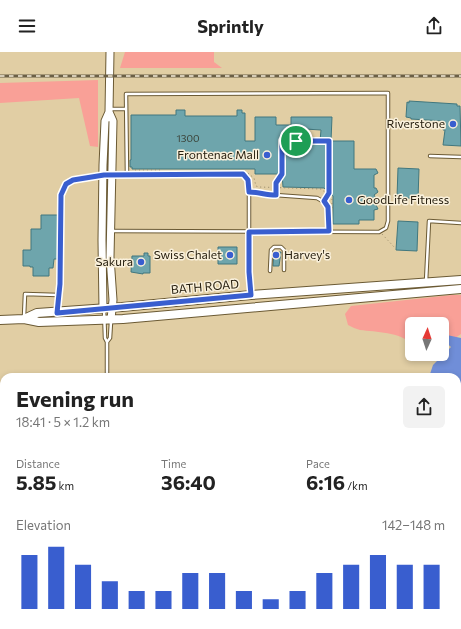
<!DOCTYPE html>
<meta charset="utf-8">
<style>
body{margin:0;font-family:Commissioner,sans-serif;background:#f2f2f2;color:#222;height:100vh;display:flex;flex-direction:column;font-size:15px;white-space:nowrap}
*{box-sizing:border-box;margin:0}
p{font-size:13px;color:#767676}
.icon{flex:none;width:22px;height:22px;fill:none;stroke:currentColor;stroke-width:2;stroke-linecap:round;stroke-linejoin:round}
.map{position:relative;flex:1;overflow:hidden}
.details{position:absolute;left:0px;top:321px;width:461px;height:256px;display:flex;flex-direction:column;background:#fff;border-radius:12px 12px 0 0;box-shadow:0 2px 6px #0003}
.details>*{flex:none}
.needle{width:26px;rotate:3deg}
.tools{position:absolute;left:405px;top:265px;display:grid;gap:8px}
.tools a{display:grid;place-items:center;width:44px;height:44px;border-radius:6px;background:#fff;box-shadow:0 2px 6px #0003;font-size:20px}
.pin{position:absolute;display:grid;place-items:center;width:34px;height:34px;color:#fff;margin:-17px;border:2px solid #fff;border-radius:50%;box-shadow:0 1px 4px #0007}
.round{display:grid;place-items:center;flex:none;width:42px;height:42px;border-radius:6px;background:#f2f2f2}
.head{display:flex;align-items:center;justify-content:space-between;height:68px;padding:0 16px}
h1{font-size:22px;font-weight:700;line-height:30px}
.metrics{display:grid;grid-template-columns:repeat(3,1fr);gap:6px;height:68px;padding:4px 16px}
.metrics div{display:grid;align-content:center}
.metrics b{font-size:20px;font-weight:700}
.metrics small{font-size:11px;font-weight:400}
.metrics p{font-size:11px}
.chart{height:112px;padding:8px 16px}
.chart p{display:flex;justify-content:space-between}
.chart svg{width:100%;height:72px;margin-top:4px;stroke:#395ecf;stroke-width:6}
header{display:flex;justify-content:space-between;align-items:center;height:52px;padding:0 16px;background:#fff;font-size:18px;font-weight:700}
.map>svg:first-child{display:block}
.green{fill:#f9a097}
.water{fill:#708ed8}
.building{fill:#6ea5ac;stroke:#41777e;fill-rule:evenodd}
.lines{fill:none;stroke-linecap:round;stroke-linejoin:round}
.service-casing{stroke:#6b5a34;stroke-width:4.5}
.secondary-casing{stroke:#6b5a34;stroke-width:9}
.primary-casing{stroke:#6b5a34;stroke-width:10}
.path{stroke:#938566;stroke-width:1;stroke-dasharray:1 3;stroke-linecap:butt}
.service{stroke:#fff;stroke-width:2.5}
.secondary{stroke:#fff;stroke-width:7}
.primary{stroke:#fff;stroke-width:8}
.rail-casing{stroke:#6b5f46;stroke-width:3}
.rail{stroke:#f9f0db;stroke-width:1.5;stroke-dasharray:4.5;stroke-linecap:butt}
.route-casing{stroke:#fff;stroke-width:8}
.route{stroke:#395ecf;stroke-width:5}
.poi-dot{fill:#395ecf;stroke:#f9f0db;stroke-width:1.5}
.labels{text-anchor:middle;stroke-width:3;stroke-linejoin:round;paint-order:stroke}
.number-label{font-size:10px;fill:#3a4137}
.poi-label{font-size:12px;fill:#282010;stroke:#f9f0db;text-anchor:end}
.street-label{font-size:12px;fill:#282010;stroke:#f9f0db}
</style>
<header><svg class="icon" aria-label="menu" viewBox="0 0 24 24"><path d="M4 6h16M4 12h16M4 18h16"/></svg>Sprintly<svg class="icon" aria-label="share" viewBox="0 0 24 24"><path d="M12 15V3M7 8l5-5 5 5M5 13v7h14v-7"/></svg></header>
<div class="map">
<svg width="461" height="577" viewBox="0 0 461 577">
<rect width="100%" height="100%" fill="#e1cea4"/>
<path class="green" d="M125 0H214V10L222 16H120Z
M98 28V95L90 94 79 46 0 51V31Z
M452 243H461V282L442 295V272H412V292C400 280 376 280 360 278 356 277 352 275 348 273L345 262 351 254Z
M457 360 461 375V461H458L457 458Z
M4 523V573H188L184 577H0V524Z
M192 573H269L270 576 271 577H185Z"/>
<path class="water" d="M442 282 461 286V375L457 360V325H429L433 313 451 295 442 287Z
M457 458 458 461H461V577H331L334 573H457Z"/>
<path class="building" d="M409 49 457 52V54H460L461 94 443 93 445 78H443V69L411 67V66L406 65 407 50 409 51Z
M176 58H185V64H237V58H242V61H245V89H255V65H276V73H291V65H332L331 89H354V117H376L378 121 374 123V136H376L378 140 374 143 378 150 375 151 378 157 374 158V168H359V172H333V144L324 136 283 135 282 122H255V117H132V115H130V108H131V63H176ZM305 77 321 78 320 89H305Z
M398 116 419 117 418 147 397 145Z
M41 163H58V207H54L53 216H49V224H33V215H30V214H23V198H31V177H41Z
M398 169 418 170 417 199 396 198Z
M218 195H237V212H218Z
M274 200H281L279 214H273Z
M144 201H148V204H150V221H143V222L131 220 132 204H144Z"/>
<g class="lines">
<defs>
<path id="service" d="M111 57H126
M430 104 461 105
M249 140H256L261 142 317 146C332 153 329 165 329 179
M111 179 379 180 386 176 388 169V41L126 42 127 123
M270 219 271 198 274 195H281L284 198V218
M426 230 429 169 461 171
M104 257 105 286 107 290
M57 259 58 243 60 232 61 143 66 133 73 128 103 123 243 122 247 125 249 131V220L251 242
M24 265 25 242 58 243
M107 325V290L110 286 111 270
M0 350 4 353
M0 360H4
M0 416 4 406"/>
<path id="secondary" d="M109 60 113 69 110 205 113 248 111 267
M103 257 102 188 103 113 105 69 109 60 110 0"/>
<path id="primary" d="M24 267 37 261 122 255 251 243 461 228
M0 268 24 267 39 270 123 267 461 237"/>
</defs>
<use href="#service" class="service-casing"/>
<use href="#secondary" class="secondary-casing"/>
<use href="#primary" class="primary-casing"/>
<path class="path" d="M135 118H160
M245 119 254 126 256 134 259 135 321 137 332 146V157
M276 138V131L282 122V89H329V141L325 147
M382 182 395 196"/>
<use href="#service" class="service"/>
<use href="#secondary" class="secondary"/>
<use href="#primary" class="primary"/>
<defs>
<path id="rail" d="M0 24H461"/>
</defs>
<use href="#rail" class="rail-casing"/>
<use href="#rail" class="rail"/>
</g>
<g class="lines">
<defs>
<path id="route" d="M282 89H329V141L324 149 328 155 329 179 249 180V220L251 243 57 261 60 232 61 143 66 132 73 128 104 123 243 122 248 128 249 140C258 140 266 143 276 143V131L282 122Z"/>
</defs>
<use href="#route" class="route-casing"/>
<use href="#route" class="route"/>
</g>
<g class="poi-dot">
<circle cx="453" cy="72" r="4"/>
<circle cx="267" cy="103" r="4"/>
<circle cx="349" cy="148" r="4"/>
<circle cx="230" cy="203" r="4"/>
<circle cx="276" cy="203" r="4"/>
<circle cx="141" cy="210" r="4"/>
</g>
<g class="labels">
<g class="number-label">
<text x="188" y="90">1300</text>
</g>
<g class="poi-label">
<text x="445" y="76">Riverstone</text>
<text x="259" y="107">Frontenac Mall</text>
<text x="357" y="152" text-anchor="start">GoodLife Fitness</text>
<text x="222" y="207">Swiss Chalet</text>
<text x="284" y="207" text-anchor="start">Harvey's</text>
<text x="133" y="214">Sakura</text>
</g>
<g class="street-label">
<text transform="translate(205 235) rotate(-5)" y="4">BATH ROAD</text>
</g>
</g>
</svg>
<div class="tools">
<a><svg class="needle" viewBox="-14 -14 28 28"><path d="M0-13l5 13h-10z" fill="#e53935"/><path d="M0 13l5-13h-10z" fill="#767676"/></svg></a>
</div>
<div class="pin" style="left:296px;top:89px;background:#1e9e55"><svg class="icon" aria-label="arrive" viewBox="0 0 24 24"><path d="M6 21V4h12l-3 4 3 4H6"/></svg></div>
<section class="details">
<div class="head"><div><h1>Evening run</h1><p>18:41 · 5 × 1.2 km</p></div><a class="round"><svg class="icon" aria-label="share" viewBox="0 0 24 24"><path d="M12 15V3M7 8l5-5 5 5M5 13v7h14v-7"/></svg></a></div>
<div class="metrics">
<div><p>Distance</p><b>5.85<small> km</small></b></div>
<div><p>Time</p><b>36:40</b></div>
<div><p>Pace</p><b>6:16<small> /km</small></b></div>
</div>
<div class="chart"><p><span>Elevation</span>142–148 m</p>
<svg viewBox="0 0 160 44" preserveAspectRatio="none"><path d="M5 44V11M15 44V6M25 44V17M35 44V27M45 44V33M55 44V33M65 44V22M75 44V22M85 44V33M95 44V38M105 44V33M115 44V22M125 44V17M135 44V11M145 44V17M155 44V17"/></svg>
</div>
</section>
</div>
